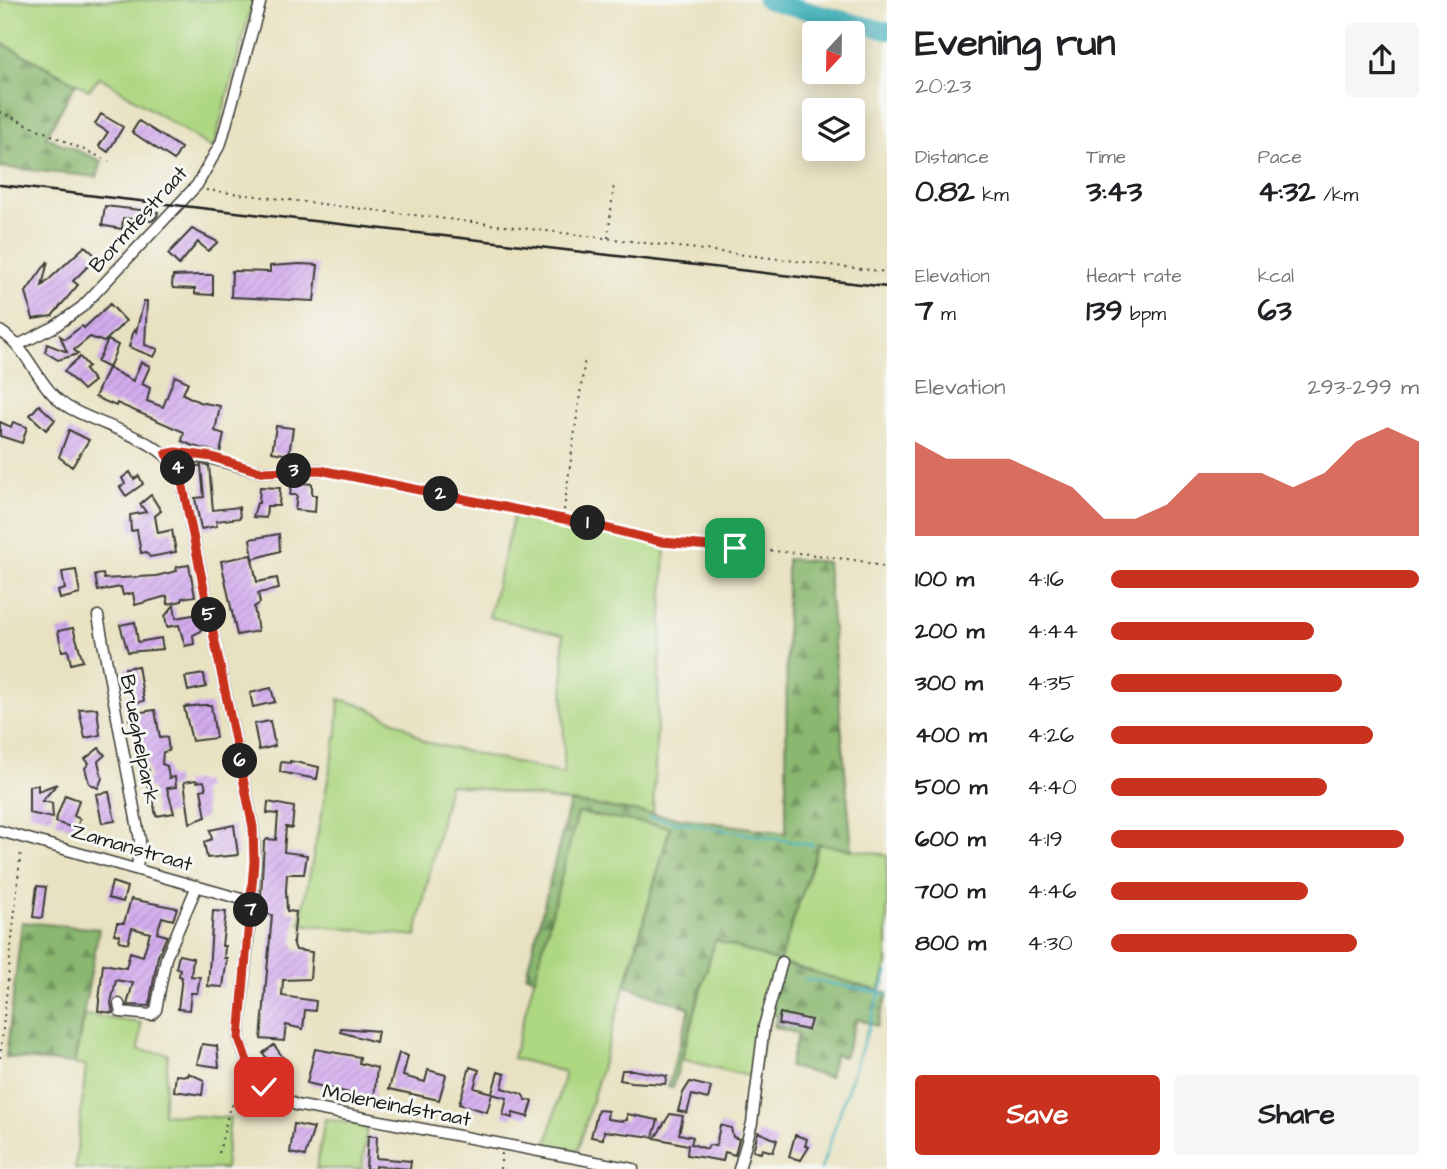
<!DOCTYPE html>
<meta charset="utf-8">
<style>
body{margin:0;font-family:"Architects Daughter",sans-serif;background:#f6f6f6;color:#202124;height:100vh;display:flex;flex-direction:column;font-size:26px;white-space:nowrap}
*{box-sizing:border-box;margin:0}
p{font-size:23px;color:#757577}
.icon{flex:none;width:38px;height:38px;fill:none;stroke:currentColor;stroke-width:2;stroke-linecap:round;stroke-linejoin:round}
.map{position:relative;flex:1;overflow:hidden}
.details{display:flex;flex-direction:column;background:#fff;width:560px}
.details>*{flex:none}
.needle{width:46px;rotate:202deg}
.tools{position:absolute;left:802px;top:21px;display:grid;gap:14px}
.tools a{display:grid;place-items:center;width:63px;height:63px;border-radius:7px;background:#fff;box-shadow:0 4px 18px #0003;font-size:35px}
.pin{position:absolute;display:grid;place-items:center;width:60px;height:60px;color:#fff;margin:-30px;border-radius:14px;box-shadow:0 4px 10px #0006}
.km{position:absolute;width:35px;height:35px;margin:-18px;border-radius:50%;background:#222;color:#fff;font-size:19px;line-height:35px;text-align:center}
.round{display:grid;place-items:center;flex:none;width:74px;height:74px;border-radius:7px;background:#f6f6f6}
.overview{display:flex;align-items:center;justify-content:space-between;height:119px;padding:0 28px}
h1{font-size:38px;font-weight:800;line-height:52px}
.metrics{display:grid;grid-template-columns:repeat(3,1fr);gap:10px;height:119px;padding:7px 28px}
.metrics div{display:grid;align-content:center}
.metrics b{font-size:30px;font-weight:800}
.metrics small{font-size:19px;font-weight:400}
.metrics p{font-size:19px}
.chart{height:196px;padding:14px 28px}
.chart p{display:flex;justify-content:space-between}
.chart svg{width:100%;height:126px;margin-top:7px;fill:#c8321e;opacity:.7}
.button{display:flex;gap:14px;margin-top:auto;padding:14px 28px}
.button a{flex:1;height:80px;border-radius:7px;background:#c8321e;color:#fff;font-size:28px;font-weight:800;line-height:80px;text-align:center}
.button a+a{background:#f6f6f6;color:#202124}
ul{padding:0 28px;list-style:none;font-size:23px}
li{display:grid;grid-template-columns:112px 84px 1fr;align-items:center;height:52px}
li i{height:18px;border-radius:9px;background:#c8321e}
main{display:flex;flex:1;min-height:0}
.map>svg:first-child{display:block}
.green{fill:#aed782;stroke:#657a4f;stroke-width:2}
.forest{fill:url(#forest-firs);stroke:#536a46;stroke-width:2}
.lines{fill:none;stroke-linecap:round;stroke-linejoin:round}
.stream{stroke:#40b0ba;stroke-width:2.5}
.river{stroke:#40b0ba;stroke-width:18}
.building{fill:url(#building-hatch)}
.minor-casing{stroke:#3b3a35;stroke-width:13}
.path{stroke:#3b3a35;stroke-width:2;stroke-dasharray:2 5;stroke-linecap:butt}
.minor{stroke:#fff;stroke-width:10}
.rail{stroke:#1c1c1c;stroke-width:2.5}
.route-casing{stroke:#fff;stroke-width:14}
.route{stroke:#c8321e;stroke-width:9}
.labels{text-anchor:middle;stroke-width:6;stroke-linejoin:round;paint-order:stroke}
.street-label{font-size:21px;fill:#1c1c1c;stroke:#f6f6f2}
</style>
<main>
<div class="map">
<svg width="887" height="1169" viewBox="0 0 887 1169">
<defs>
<pattern id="forest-firs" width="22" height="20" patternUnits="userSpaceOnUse" patternTransform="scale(1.75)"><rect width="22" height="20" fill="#8ab870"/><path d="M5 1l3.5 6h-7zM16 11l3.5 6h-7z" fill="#70955b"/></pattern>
<pattern id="building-hatch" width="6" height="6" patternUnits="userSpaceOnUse" patternTransform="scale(1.75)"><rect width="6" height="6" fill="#d3acee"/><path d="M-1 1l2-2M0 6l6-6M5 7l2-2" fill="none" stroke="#b593cc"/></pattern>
</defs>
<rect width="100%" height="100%" fill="#f6f6f2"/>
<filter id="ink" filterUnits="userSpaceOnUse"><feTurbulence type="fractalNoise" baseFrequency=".0143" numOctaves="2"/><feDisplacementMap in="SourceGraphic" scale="14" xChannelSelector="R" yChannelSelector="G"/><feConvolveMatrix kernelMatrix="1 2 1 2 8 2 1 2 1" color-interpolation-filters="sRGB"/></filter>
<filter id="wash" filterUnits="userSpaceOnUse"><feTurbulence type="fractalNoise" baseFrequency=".00686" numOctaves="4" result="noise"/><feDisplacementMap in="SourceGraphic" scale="28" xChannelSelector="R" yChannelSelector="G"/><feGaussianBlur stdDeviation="1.57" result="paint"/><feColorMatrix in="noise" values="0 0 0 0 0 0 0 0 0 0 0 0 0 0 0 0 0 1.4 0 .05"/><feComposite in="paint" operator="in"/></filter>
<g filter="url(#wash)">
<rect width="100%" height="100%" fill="#e8e2c1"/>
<path class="green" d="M0 0H253L213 149 100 77 89 90 0 42Z
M514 514 665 546 653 814 449 784 416 936 300 924 337 733 339 699 364 706 405 726 425 742 564 774 563 635 489 617Z
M578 813 670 827 578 1150 547 1144 565 1072 513 1058Z
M819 844 887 855V965L879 991 779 962 755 1078 682 1059 715 940 779 962Z
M85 1015 141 1023 139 1050 168 1054 163 1114 230 1118 225 1169H75L86 1066 74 1064Z
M325 1119 367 1126 362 1169H316Z"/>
<path class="forest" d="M0 42 76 83 46 137 102 161 97 177 0 167Z
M787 559 827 562 852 850 819 844 779 962 887 993V996L877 1026 857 1019 844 1057 835 1055 829 1077 789 1067 798 1034 774 1027 777 1015 765 1011 779 962 715 940 673 1087 668 1086 690 1008 626 986 670 827 578 813 535 978 526 975 570 802 786 833Z
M22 922 99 929 74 1064 6 1057Z"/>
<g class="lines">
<path class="stream" d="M649 817 812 845
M805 979 887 994
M821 1169 887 972"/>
<path class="river" d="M766 0 887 31"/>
</g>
<g id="blocks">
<path class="building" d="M101 114 123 127 108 152 99 146 108 132 95 124Z
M139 121 181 148 174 160 132 132Z
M105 206 158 212 157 216 152 221 123 218 122 229 105 226 102 225Z
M192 229 218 242 208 251 198 242 179 265 168 254Z
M85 246 97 257 73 281 78 285 52 316 33 319 26 292 48 261 42 286Z
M300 264 318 265 314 301 231 297 232 271 270 272V266Z
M200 275H213V295L195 294V289L173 288 172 285 173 276Z
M144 301H147L145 345 158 349 154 357 129 347 134 330 136 332Z
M110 304 126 321 104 342 90 337 74 350 78 354 58 360 45 352 47 344 67 352 60 336 65 339 82 326 84 328Z
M108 340 118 345 109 368 97 362Z
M80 357 88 366 85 370 94 381 83 390 64 371Z
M141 362 150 366 142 384 150 388 147 401 163 407 175 376 188 382 183 394 199 402 220 406 215 431 224 434 220 453 193 446 182 441 184 432 117 403 116 406 95 397 108 368 133 381Z
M39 405 55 420 46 430 30 415Z
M0 422 11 427 13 422 27 427 22 443 0 436Z
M276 426 293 428 289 455 272 452Z
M69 430 89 440 72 467 59 457Z
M194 462 209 466 213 510 239 507 240 518 216 521 217 526 201 529 195 498 204 497 201 466H194Z
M130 472 134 479 139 476 143 484 126 496 120 487 125 484 122 478Z
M292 482 312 484V495H316L315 512 295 510 297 495H290Z
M260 487 280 488 279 506H267L266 518 253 517 257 503H259Z
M151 495 161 511 155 516 158 533 172 530 176 552 150 557 146 552 141 553 137 530 131 531 130 515 146 512 140 504Z
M279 534 280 551 253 559 250 539Z
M251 555 257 582 277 578 279 589 258 593 260 603 254 607 258 631 237 635 221 561Z
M189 565 195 596 182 598V601L168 604 167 596 135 605 133 593 123 595 121 587 98 591 95 575 103 574 104 579 156 576 177 571 176 567Z
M76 570 80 594 60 599 58 591 65 589 62 572Z
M174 605 176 618 198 614 201 631 193 635 194 644 185 646 179 625 167 627 165 616Z
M135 622 138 642 161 638 163 649 128 652 120 625Z
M73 628 83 661 71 664 68 650 62 651 58 631Z
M138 666 144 701 133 703 125 668Z
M204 674 206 687 188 691 185 677Z
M271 688 275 702 253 707 250 693Z
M203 705H211L216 738 192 741 184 707Z
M97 708 100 735 85 738 79 709Z
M155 710 160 738 167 737 169 751 163 752 162 764 167 766 169 778 175 777 176 787 167 788 174 813 156 816 151 787 148 788 146 779 150 778 146 757 142 758 137 725 131 726 129 719 136 718 135 713Z
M270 721 275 746 259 750 254 724Z
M99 748 105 755 98 761 102 778 98 788 89 783 85 768 89 763 85 759Z
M290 761 319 767 317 779 280 772 281 762 290 763Z
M196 780 197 782 204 781 206 789 201 790 206 817 190 823 184 782Z
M57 784 42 801 52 803 53 818 29 813V786L38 785V791Z
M109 792 115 821 102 823 96 794Z
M65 795 79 800 74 816 80 819 76 829 55 822Z
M268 802 294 807 292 828 286 827 284 852 307 855 304 874H287L286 890 287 911 296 912 293 942 296 950 312 952 310 979 283 980 282 996 316 1001 315 1011 305 1010 303 1029 286 1025 284 1041 261 1039 272 915 260 913 264 843 267 839 276 840 278 814 267 813Z
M234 825 238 855 207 858 204 842 212 839 210 830Z
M112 882 127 887 123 902 108 898Z
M37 886 46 887 42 918 33 917Z
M131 899 177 908 173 920 162 917 157 933 167 936 158 956 149 1006 127 1005 133 983 116 980 111 1003 113 1013 98 1011 103 964 126 968 130 952 143 956 150 933 132 928 128 943 119 941 120 935 114 934 117 923H124Z
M213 911 226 912 222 946H225L224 958H227L223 987 208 986Z
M179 955 193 958 191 976 200 977 197 993H191L189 1010 178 1009 182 977 179 976 180 969 176 968Z
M780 1013 811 1020 808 1030 778 1024Z
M341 1028 378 1031 376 1042 340 1032Z
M202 1044 217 1046 219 1067 197 1064Z
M274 1045 287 1063 276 1071 263 1053Z
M315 1049 360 1057 359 1063 377 1068 374 1099 307 1083Z
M399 1053 408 1056 403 1076 425 1082 428 1070 446 1075 439 1100 389 1089Z
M470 1067 479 1070 474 1088 492 1093 498 1072 505 1074 502 1088 522 1094 526 1100 533 1101 528 1117 513 1113 512 1118 503 1115 507 1098 492 1094 487 1112 459 1104Z
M622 1070H633L667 1076 665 1084 631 1082 620 1080Z
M188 1073 204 1080 202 1095 174 1091 176 1075 188 1076Z
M690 1082 711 1087 708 1099 692 1095 687 1113 678 1111 683 1093Z
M598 1110 608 1111 607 1119 622 1121 627 1120V1114L658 1120 653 1137 604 1131 603 1139 591 1137Z
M670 1114 683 1116 679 1134 693 1137 691 1144 707 1149 709 1145 716 1146 720 1125 731 1128 733 1137 739 1139 735 1155 725 1152 723 1161 687 1155 688 1145 655 1138Z
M294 1124 314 1128 305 1156 290 1153Z
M758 1132 777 1140 773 1152 762 1149 761 1153 753 1151Z
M795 1135 807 1139 805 1146 809 1147 801 1160 789 1157Z
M368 1136H377L376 1158 411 1161 410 1169 375 1166V1169H366Z"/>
</g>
</g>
<g filter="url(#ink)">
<use href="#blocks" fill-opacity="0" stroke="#3b3a35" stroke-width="2"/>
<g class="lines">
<defs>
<path id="minor" d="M0 331C30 349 38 389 68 407 101 427 167 439 181 477L253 826 255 862 239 1038 250 1071 264 1087 296 1105 633 1169
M18 345 54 327 82 307 197 185 221 143 261 0
M166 454H194L261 472 320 470
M98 616 140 840 137 869
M0 831 252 902
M119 1004 121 1012 151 1015 156 1010 166 958 197 886
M739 1169 752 1123 764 1026 782 962"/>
</defs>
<use href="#minor" class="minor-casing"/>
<path class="path" d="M0 112 109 161
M206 190 887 272
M608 238 614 183
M330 472 598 526 662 542 809 554 861 561 887 568
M563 517 585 358
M0 1058 21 850
M219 1153 229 1110 247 1084
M500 1169 502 1153"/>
<use href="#minor" class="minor"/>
<path class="rail" d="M0 185 887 287"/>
</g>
</g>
<g class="lines" filter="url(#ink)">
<defs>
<path id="route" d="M264 1087 250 1070 239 1038 254 862 253 827 181 477 166 454 176 452 212 457 261 472 320 470 598 526 662 542 735 548"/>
</defs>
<use href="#route" class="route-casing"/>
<use href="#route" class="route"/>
</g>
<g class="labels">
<g class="street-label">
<text transform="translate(138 219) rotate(-48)" y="7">Bormtestraat</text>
<text transform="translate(140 739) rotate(79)" y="7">Brueghelpark</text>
<text transform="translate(132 847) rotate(16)" y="7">Zamanstraat</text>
<text transform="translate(397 1105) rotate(11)" y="7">Moleneindstraat</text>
</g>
</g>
</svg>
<div class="tools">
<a><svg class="needle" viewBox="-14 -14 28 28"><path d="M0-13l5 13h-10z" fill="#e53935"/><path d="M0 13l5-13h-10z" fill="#757577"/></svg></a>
<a><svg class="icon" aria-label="layers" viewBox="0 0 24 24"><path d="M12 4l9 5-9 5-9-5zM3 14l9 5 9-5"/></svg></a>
</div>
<div class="pin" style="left:735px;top:548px;background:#1e9e55"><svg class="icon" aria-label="arrive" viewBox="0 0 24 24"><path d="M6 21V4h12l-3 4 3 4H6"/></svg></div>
<div class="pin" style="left:264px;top:1087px;background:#d93025"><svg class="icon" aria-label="check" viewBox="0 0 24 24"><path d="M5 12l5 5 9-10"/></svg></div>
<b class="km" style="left:588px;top:523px">1</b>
<b class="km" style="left:441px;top:494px">2</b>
<b class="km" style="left:294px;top:471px">3</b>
<b class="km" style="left:178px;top:468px">4</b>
<b class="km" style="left:209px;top:615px">5</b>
<b class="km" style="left:240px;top:761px">6</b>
<b class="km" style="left:251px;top:910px">7</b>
</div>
<section class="details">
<div class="overview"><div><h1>Evening run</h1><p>20:23</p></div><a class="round"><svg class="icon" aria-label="share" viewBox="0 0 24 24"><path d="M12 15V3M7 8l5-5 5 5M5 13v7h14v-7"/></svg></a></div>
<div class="metrics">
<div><p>Distance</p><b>0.82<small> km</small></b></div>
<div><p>Time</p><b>3:43</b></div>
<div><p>Pace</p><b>4:32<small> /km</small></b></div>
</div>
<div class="metrics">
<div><p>Elevation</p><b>7<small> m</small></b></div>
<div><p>Heart rate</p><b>139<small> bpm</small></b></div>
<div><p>kcal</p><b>63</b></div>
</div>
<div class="chart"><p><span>Elevation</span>293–299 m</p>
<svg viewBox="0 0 160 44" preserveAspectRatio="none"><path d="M0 44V11L10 17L20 17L30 17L40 22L50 27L60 38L70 38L80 33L90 22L100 22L110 22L120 27L130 22L140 11L150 6L160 11V44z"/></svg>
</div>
<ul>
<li><b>100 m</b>4:16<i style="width:100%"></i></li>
<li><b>200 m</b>4:44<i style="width:66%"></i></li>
<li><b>300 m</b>4:35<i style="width:75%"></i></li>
<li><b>400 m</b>4:26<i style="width:85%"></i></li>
<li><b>500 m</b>4:40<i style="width:70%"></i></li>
<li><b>600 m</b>4:19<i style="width:95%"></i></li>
<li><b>700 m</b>4:46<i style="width:64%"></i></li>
<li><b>800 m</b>4:30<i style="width:80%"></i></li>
</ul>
<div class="button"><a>Save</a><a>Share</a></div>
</section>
</main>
